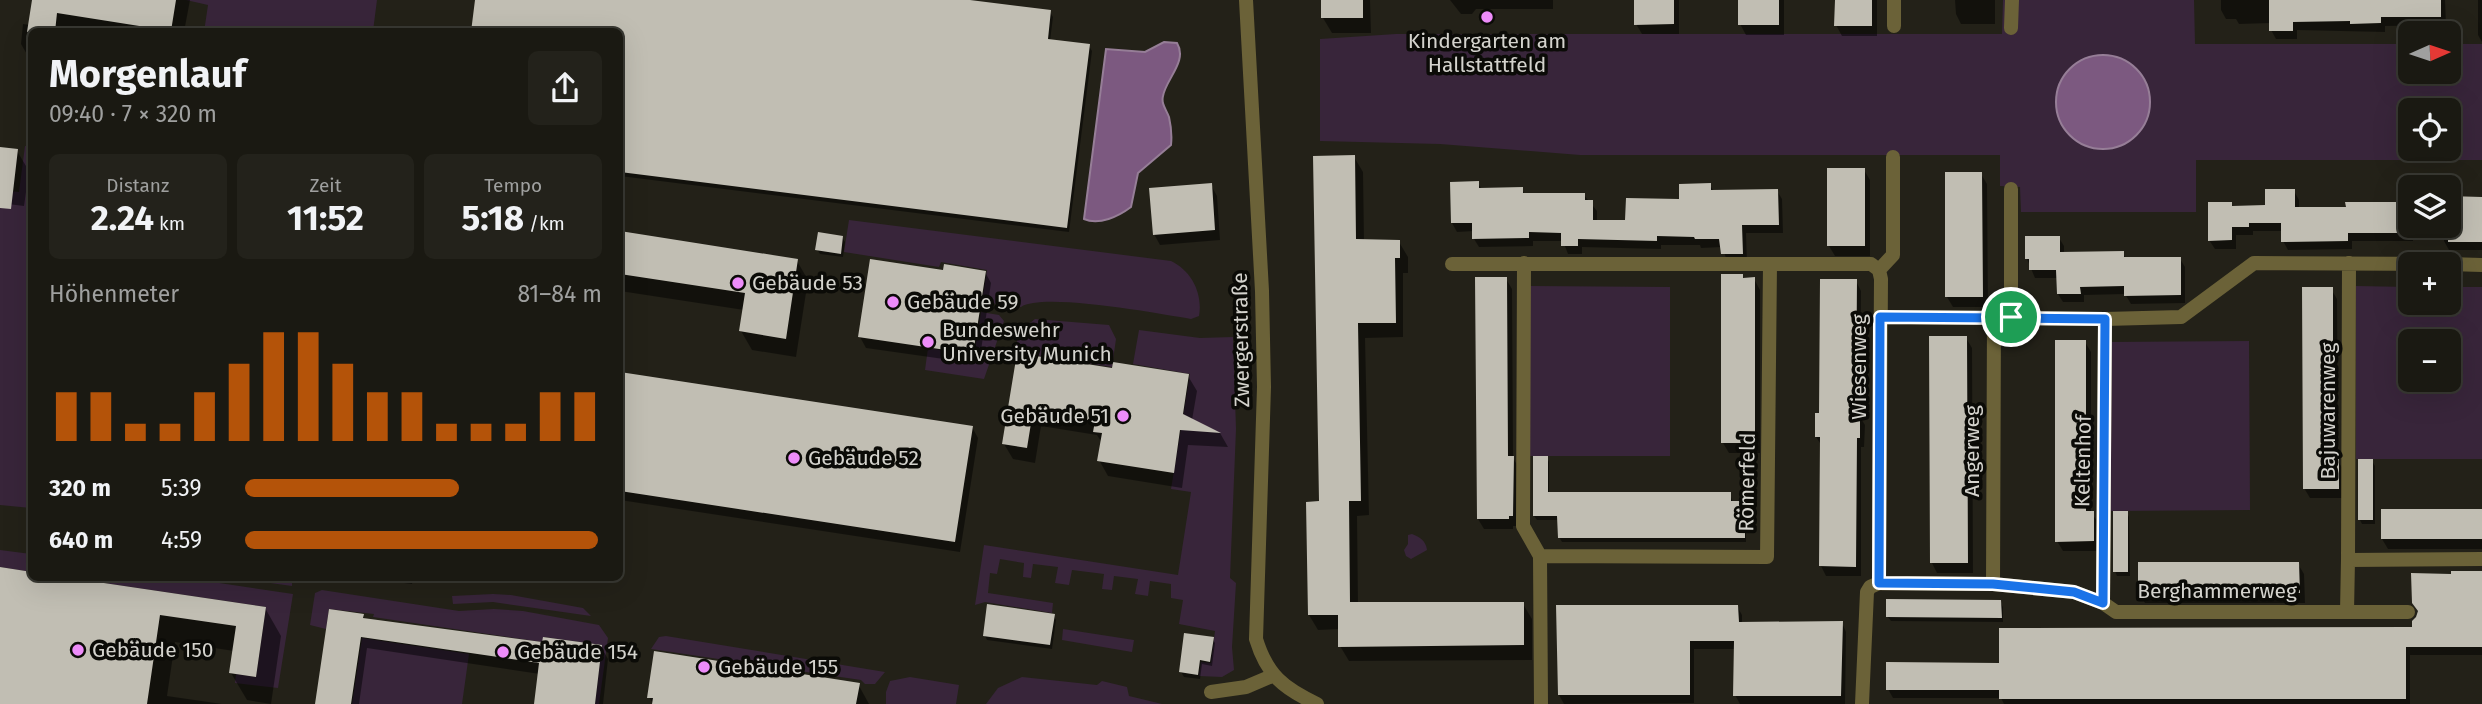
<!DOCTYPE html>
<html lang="de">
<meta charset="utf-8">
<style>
body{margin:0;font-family:"Fira Sans",sans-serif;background:#23221b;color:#f1f3f6;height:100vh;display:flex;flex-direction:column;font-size:26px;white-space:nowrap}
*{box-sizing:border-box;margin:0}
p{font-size:23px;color:#9fa09f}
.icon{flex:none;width:38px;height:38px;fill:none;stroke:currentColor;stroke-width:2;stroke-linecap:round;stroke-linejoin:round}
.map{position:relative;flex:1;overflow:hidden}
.drawer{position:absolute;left:28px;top:28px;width:595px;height:553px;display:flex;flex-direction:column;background:#1a1912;border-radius:10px;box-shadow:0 7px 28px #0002,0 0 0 2px #383832}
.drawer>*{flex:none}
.needle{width:46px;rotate:87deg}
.fabs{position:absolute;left:2398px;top:21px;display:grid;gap:14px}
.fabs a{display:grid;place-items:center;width:63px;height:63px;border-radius:10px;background:#1a1912;box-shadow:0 7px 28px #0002,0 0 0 2px #383832;font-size:35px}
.pin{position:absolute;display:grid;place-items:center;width:60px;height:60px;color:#fff;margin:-30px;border:4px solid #fff;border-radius:50%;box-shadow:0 2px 7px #0007}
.round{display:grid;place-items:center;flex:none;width:74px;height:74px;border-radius:10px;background:#23221b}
.head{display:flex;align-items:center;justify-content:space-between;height:119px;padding:0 21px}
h1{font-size:38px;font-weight:700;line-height:52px}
.metrics{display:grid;grid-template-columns:repeat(3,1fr);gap:10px;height:119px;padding:7px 21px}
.metrics div{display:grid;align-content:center;border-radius:10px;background:#23221b;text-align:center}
.metrics b{font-size:35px;font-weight:700}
.metrics small{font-size:19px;font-weight:400}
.metrics p{font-size:19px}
.chart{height:196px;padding:14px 21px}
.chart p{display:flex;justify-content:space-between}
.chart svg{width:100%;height:126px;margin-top:7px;stroke:#b45309;stroke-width:6}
ul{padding:0 21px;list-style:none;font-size:23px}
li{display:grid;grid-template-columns:112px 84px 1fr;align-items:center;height:52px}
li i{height:18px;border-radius:9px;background:#b45309}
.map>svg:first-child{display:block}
.green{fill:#38253a;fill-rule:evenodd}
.water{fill:#7c5980;stroke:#967e97;stroke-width:2}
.shadow{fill:#0007}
.building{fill:#c1beb3}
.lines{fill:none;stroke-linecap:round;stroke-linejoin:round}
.street{stroke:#6b6238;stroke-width:14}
.route-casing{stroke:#fff;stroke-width:14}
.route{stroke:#1a73e8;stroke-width:9}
.poi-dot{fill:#ed8cf9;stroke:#0b0b07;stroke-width:2.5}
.labels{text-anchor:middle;stroke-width:7;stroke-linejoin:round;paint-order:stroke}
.poi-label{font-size:21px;fill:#d4d3cd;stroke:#0b0b07;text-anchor:start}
.street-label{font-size:21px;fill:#d4d3cd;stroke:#0b0b07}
</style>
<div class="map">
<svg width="2482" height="704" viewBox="0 0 2482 704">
<rect width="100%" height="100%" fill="#232118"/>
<path class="green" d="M186 0H377L373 31 204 32 208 5Z
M2003 0H2194L2195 44H2410V72H2448V44H2482V160H2196V212H2021L2020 187 2000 186V155H1580L1440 144 1320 141V39L1396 34H2002ZM2410 110H2448V149H2410Z
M25 146 32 147 31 508 0 505V190L19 192Z
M849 220 1171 261C1192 271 1203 294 1199 316L1191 319C1160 314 1043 292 1021 307L982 302 987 270 941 262 939 267 844 252Z
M1530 286 1670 287V456H1529Z
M2356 286 2410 287V303H2448V287H2482V459H2356ZM2410 341H2448V380H2410Z
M981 312 999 315 1004 321 984 379 925 370 928 348 974 356Z
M1035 319 1109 325 1116 339 1112 367 1015 352 1019 332Z
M1139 330 1200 338 1233 337 1236 429 1230 578 1236 583 1232 647 1234 670 1222 677 1199 676 1201 662 1211 663 1215 631 1179 624 1183 600 1171 598V584L1150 581 1148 596 1135 594 1138 579 1114 576 1112 590 1102 589 1104 574 1072 570 1069 585 1055 583 1058 567 1033 564 1031 578 1023 577 1024 563 1000 559 997 574 990 573 988 593 1053 603 1052 613 985 602 975 605 984 545 1178 575 1191 492 1171 489 1190 374 1133 364Z
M2249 341 2250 510 2110 511 2109 342Z
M1412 534C1420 537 1426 541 1427 550L1411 559 1406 556 1404 550 1408 544V535Z
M0 550 31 554V572L0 567Z
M70 578H186L293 594 278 688 235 683 236 674 256 677 266 607Z
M234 578H287L292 582V586Z
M322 590 459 611 494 609 523 611 599 625 608 638 599 704H595L602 645 544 637 542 642 373 617 374 614 329 609 326 629 310 625 315 593Z
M493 594 511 595 583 608 591 616 493 602 453 604 452 596Z
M1063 629 1134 640 1132 652 1062 640Z
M666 636 885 672 875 684H865L861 680 651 649 659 637Z
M362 638 469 654 462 704H352Z
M910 677 959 685 956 704H886V692L890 681Z
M1022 677 1097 685 1102 681 1127 687 1129 696 1162 704H986L998 688Z"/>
<path class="water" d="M1164 42 1177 43C1188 61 1166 79 1163 96 1161 104 1166 109 1169 117 1171 126 1172 136 1171 145L1138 173 1131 207C1119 216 1099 226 1084 219L1106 49 1145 52Z
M2056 102a47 47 0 1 1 94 0a47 47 0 1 1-94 0Z"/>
<path class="shadow" d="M34 0H190L184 32H32V63L21 44 23 24 30 25Z
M477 0H956L1050 12 1053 17 1050 41 1089 46 1092 51 1069 232 620 176V32Z
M1322 0H1370L1371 33H1332L1323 18Z
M1450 0H1553V9H1476L1472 14H1461Z
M1636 0H1679V34H1642L1636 24Z
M1740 0H1784V35H1746L1740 24Z
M1837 0H1877V36H1842L1836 25Z
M1955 0H1995V24H1961L1956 14Z
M2221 0H2445L2446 25 2385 26V32L2297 30V39H2276L2271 30V23L2239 24 2236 19H2226L2221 10Z
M2478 0H2482V42L2478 35Z
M0 148 17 151 29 171 24 206 0 203Z
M1354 157 1363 172 1364 241 1399 242 1408 257V273H1403V337L1365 338 1369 515 1357 516 1358 604H1523L1532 619V660L1349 661 1340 646V629L1318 630 1309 615Z
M1864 170 1870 180V256H1835L1829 246Z
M1981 174 1987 184 1988 307H1953L1947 297Z
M1478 183 1482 190 1522 189 1525 195H1584L1597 211V222L1627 221 1681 201 1710 185 1714 192 1777 191 1782 199 1783 233H1746L1747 263H1728L1722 247 1701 248 1700 245H1661V249L1582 247V254H1568L1563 241H1533V246L1479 247 1474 239V231L1457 232 1452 223Z
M1211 185 1217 196 1220 240 1160 245 1154 234Z
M2427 186H2454L2459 198H2482V250H2449L2444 241V226H2413V241H2352V249L2288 250 2283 241V231H2253V235H2236V249H2215L2209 240 2231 204 2233 207H2267L2294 191 2299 200V209L2347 208V204H2410V226H2448V187Z
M620 233 797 261 808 280 796 357 752 350 741 331 744 310 620 291V293Z
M842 237 845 242 843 257 820 254 817 249Z
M2059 238 2064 246V253H2123L2126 259H2180L2185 267V303L2131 304 2125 294 2084 295V302H2063L2058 294V278H2035L2027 259Z
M985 272 991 283 979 364 866 348 860 337Z
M1742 275 1744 279H1754L1760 290V453H1729L1723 443Z
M1506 279 1512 289 1513 458 1519 468 1518 526H1513V529H1484L1478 519Z
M1856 281 1861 291 1860 417 1865 425 1864 447H1861V576H1826L1821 566 1822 446 1816 437Z
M2331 289 2337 299 2338 461 2344 471V498H2310L2304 488Z
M1966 338 1972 348 1973 573H1937L1932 563Z
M2085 342 2091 352V513L2099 523V551H2063L2057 541Z
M1018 355 1114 370 1188 376 1197 391 1192 420 1220 433 1228 447 1188 445 1182 488 1108 476 1099 460 1102 443 1097 435 1041 426 1035 463 1013 459 1004 444Z
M620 374 972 427 978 438 960 552 620 500Z
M1547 458 1549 462V493L1730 494 1733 503H1744L1746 507V542H1562L1559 537V520H1537L1534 516Z
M2372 461 2375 466V524H2362L2360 520Z
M2482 511V549H2388L2382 539Z
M2127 513 2129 517 2130 576H2117L2115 571Z
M2298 564 2304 574 2305 603H2145L2139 593Z
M0 569 32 578H57L265 608 281 636 271 704 247 700 231 673 234 651 175 642 167 696 222 704H0Z
M2482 574V655H2410V704H2004L2001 698H1893L1888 689 2001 665 2414 629Z
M367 578H413L412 584Z
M2000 602 2003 607V622L1891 621 1888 617Z
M1737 606 1742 615V623H1842L1846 632 1845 704H1740L1735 695 1736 649H1694V703L1564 704 1559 695Z
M363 616 366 620 544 643 601 647 608 659 603 704H536L540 674 367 648 359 704H317Z
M1054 616 1056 620 1052 649 987 640 985 636Z
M1212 638 1215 643 1212 666 1202 664 1200 679 1184 677 1181 672Z
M858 684 869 704H653L649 697Z"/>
<path class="building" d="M32 0H176L171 31 57 13 55 32H27Z
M475 0H970L1051 10 1048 39 1090 44 1067 228 620 172V32H471Z
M1321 0H1363V18H1321Z
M1634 0H1674V24L1634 25Z
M1738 0H1779V25H1738Z
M1835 0H1872V26H1834Z
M2269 0H2441V17H2381V23L2350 24V21L2293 22V31H2269Z
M0 147 18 149 11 209 0 208Z
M1355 155 1356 239 1400 240V258H1395L1396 323H1358L1361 501H1349L1350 602H1524V645L1338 647V615H1308L1306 502 1319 501 1313 156Z
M1827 168H1865V246H1827Z
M1945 172H1982L1983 297H1945Z
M1479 181V188L1523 187V193H1585V200H1593V220H1625L1626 198 1679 199V184L1711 183V190L1778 189 1779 225H1742L1743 254H1721L1719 239H1695L1694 237 1657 236V241L1578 239V246H1561V233L1529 232V238L1472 239V223H1451L1450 182Z
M1212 183 1215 230 1153 235 1149 188Z
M2265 189H2295V207H2346L2345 202H2409V233H2348V241L2281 242V223H2249V227H2232V240L2208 241V202H2232V206L2265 205Z
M2448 196 2482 197V242H2448Z
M620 231 798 259 786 339 739 331 745 293 620 274Z
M818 232 843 236 841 254 815 250Z
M2025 236H2060V252L2124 251V257H2181V295L2124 296V286L2080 287 2081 294H2057L2056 270H2029V259H2025Z
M870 259 943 270 944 264 986 271 973 354 858 337Z
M1721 274H1743V278L1755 277V443H1721Z
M1475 277H1507L1508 456H1514L1513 516H1509V519H1477Z
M1820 279H1857L1856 413H1860V438H1857L1856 567 1819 566 1820 437H1815V413H1819Z
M2302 287H2333V459H2339V489H2303Z
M1929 336H1967L1968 563H1930Z
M2055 340H2086V511H2094V541L2055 542Z
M1017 353 1112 368 1113 362 1189 374 1183 414 1221 433 1180 430 1174 473 1097 461 1102 433 1093 432 1095 421 1033 411 1027 448 1002 444Z
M620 372 973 426 955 542 620 491Z
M1533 456H1548V492H1731V501H1745V538H1558L1557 516H1533Z
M2358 459H2373V520H2358Z
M2381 509H2482V539H2381Z
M2113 511H2128V572H2113Z
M2138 562H2299L2300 593H2138Z
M0 567 32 572V578H70L266 607 256 677 229 673 236 626 160 615 147 704H0Z
M2451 571H2482V647H2406V699H1999V690H1886V662L1999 663V628L2412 627V621L2416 617 2418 611 2412 603 2411 573 2451 574Z
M1886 599 2001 600 2002 618 1886 617Z
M987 604 1055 614 1050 645 983 636Z
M1556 605H1738L1739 622 1843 621 1841 696H1733L1734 641H1690V695H1558Z
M329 609 364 614 363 618 542 642 543 637 602 645 595 704H534L539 663 361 637 351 704H315Z
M1184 633 1214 637 1210 662 1200 660 1198 675 1179 672Z
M654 651 860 683 856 704H652L653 698H647Z"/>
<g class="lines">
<path class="street" d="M1246 0 1262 291 1264 387 1256 639C1267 675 1283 688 1317 704
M1894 0V26
M2011 28 2012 0
M2011 189V317
M1524 263 1523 526 1540 556 1541 704
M1452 264H1770L1767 557 1540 556
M1770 264H1871L1879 270
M2448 264 2482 265
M1880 317 2105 319 2181 317 2254 263 2446 264
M2348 560 2349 263
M1879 583 1881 279 1879 270 1893 255V157
M1993 584 1994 317
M2103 603 2105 319
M2347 612H2408
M1211 692 1246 687 1272 676
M1862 704 1867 592 1870 587 1879 583 1993 584 2074 592 2103 603 2116 612H2347L2348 560 2482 559"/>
</g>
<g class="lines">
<defs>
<path id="route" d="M1880 317 2105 319 2103 603 2074 592 1993 584 1879 583Z"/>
</defs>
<use href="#route" class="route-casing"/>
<use href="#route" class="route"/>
</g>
<g class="poi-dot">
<circle cx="1487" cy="17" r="7"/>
<circle cx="738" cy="283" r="7"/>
<circle cx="893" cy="302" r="7"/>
<circle cx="928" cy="342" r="7"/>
<circle cx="1123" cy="416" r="7"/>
<circle cx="794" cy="458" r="7"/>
<circle cx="78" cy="650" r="7"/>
<circle cx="503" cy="652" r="7"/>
<circle cx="704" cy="667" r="7"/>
</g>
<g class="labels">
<g class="poi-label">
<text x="1487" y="48" text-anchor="middle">Kindergarten am<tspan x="1487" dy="24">Hallstattfeld</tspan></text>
<text x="752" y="290">Gebäude 53</text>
<text x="907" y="309">Gebäude 59</text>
<text x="942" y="337">Bundeswehr<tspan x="942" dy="24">University Munich</tspan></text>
<text x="1109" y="423" text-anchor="end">Gebäude 51</text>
<text x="808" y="465">Gebäude 52</text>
<text x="92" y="657">Gebäude 150</text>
<text x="517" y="659">Gebäude 154</text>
<text x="718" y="674">Gebäude 155</text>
</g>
<g class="street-label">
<text transform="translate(1241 340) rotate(-91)" y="7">Zwergerstraße</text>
<text transform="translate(1859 367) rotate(-90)" y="7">Wiesenweg</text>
<text transform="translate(2328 411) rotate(-90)" y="7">Bajuwarenweg</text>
<text transform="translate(1972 451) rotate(-90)" y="7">Angerweg</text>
<text transform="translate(2083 461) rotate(-89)" y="7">Keltenhof</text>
<text transform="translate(1747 482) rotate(-89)" y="7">Römerfeld</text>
<text x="2217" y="598">Berghammerweg</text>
</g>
</g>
</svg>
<div class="fabs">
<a><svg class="needle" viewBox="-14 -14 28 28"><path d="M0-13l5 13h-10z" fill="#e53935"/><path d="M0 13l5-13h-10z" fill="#9fa09f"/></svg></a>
<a><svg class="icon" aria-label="locate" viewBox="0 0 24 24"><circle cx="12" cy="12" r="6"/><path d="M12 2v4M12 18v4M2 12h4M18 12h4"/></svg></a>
<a><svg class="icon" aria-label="layers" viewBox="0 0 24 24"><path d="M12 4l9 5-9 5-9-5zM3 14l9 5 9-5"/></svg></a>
<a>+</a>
<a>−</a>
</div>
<div class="pin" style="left:2011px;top:317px;background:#1e9e55"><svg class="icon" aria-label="arrive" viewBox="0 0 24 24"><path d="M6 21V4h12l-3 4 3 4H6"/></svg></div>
<section class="drawer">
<div class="head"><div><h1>Morgenlauf</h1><p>09:40 · 7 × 320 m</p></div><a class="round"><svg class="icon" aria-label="share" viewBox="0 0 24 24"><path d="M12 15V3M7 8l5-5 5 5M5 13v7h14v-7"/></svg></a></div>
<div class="metrics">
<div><p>Distanz</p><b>2.24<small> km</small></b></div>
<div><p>Zeit</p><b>11:52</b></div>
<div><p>Tempo</p><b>5:18<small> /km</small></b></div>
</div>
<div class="chart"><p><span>Höhenmeter</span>81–84 m</p>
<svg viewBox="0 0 160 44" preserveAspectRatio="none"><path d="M5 44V27M15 44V27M25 44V38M35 44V38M45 44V27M55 44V17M65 44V6M75 44V6M85 44V17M95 44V27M105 44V27M115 44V38M125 44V38M135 44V38M145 44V27M155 44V27"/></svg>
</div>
<ul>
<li><b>320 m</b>5:39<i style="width:60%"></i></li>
<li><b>640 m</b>4:59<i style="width:99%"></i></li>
</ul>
</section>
</div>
